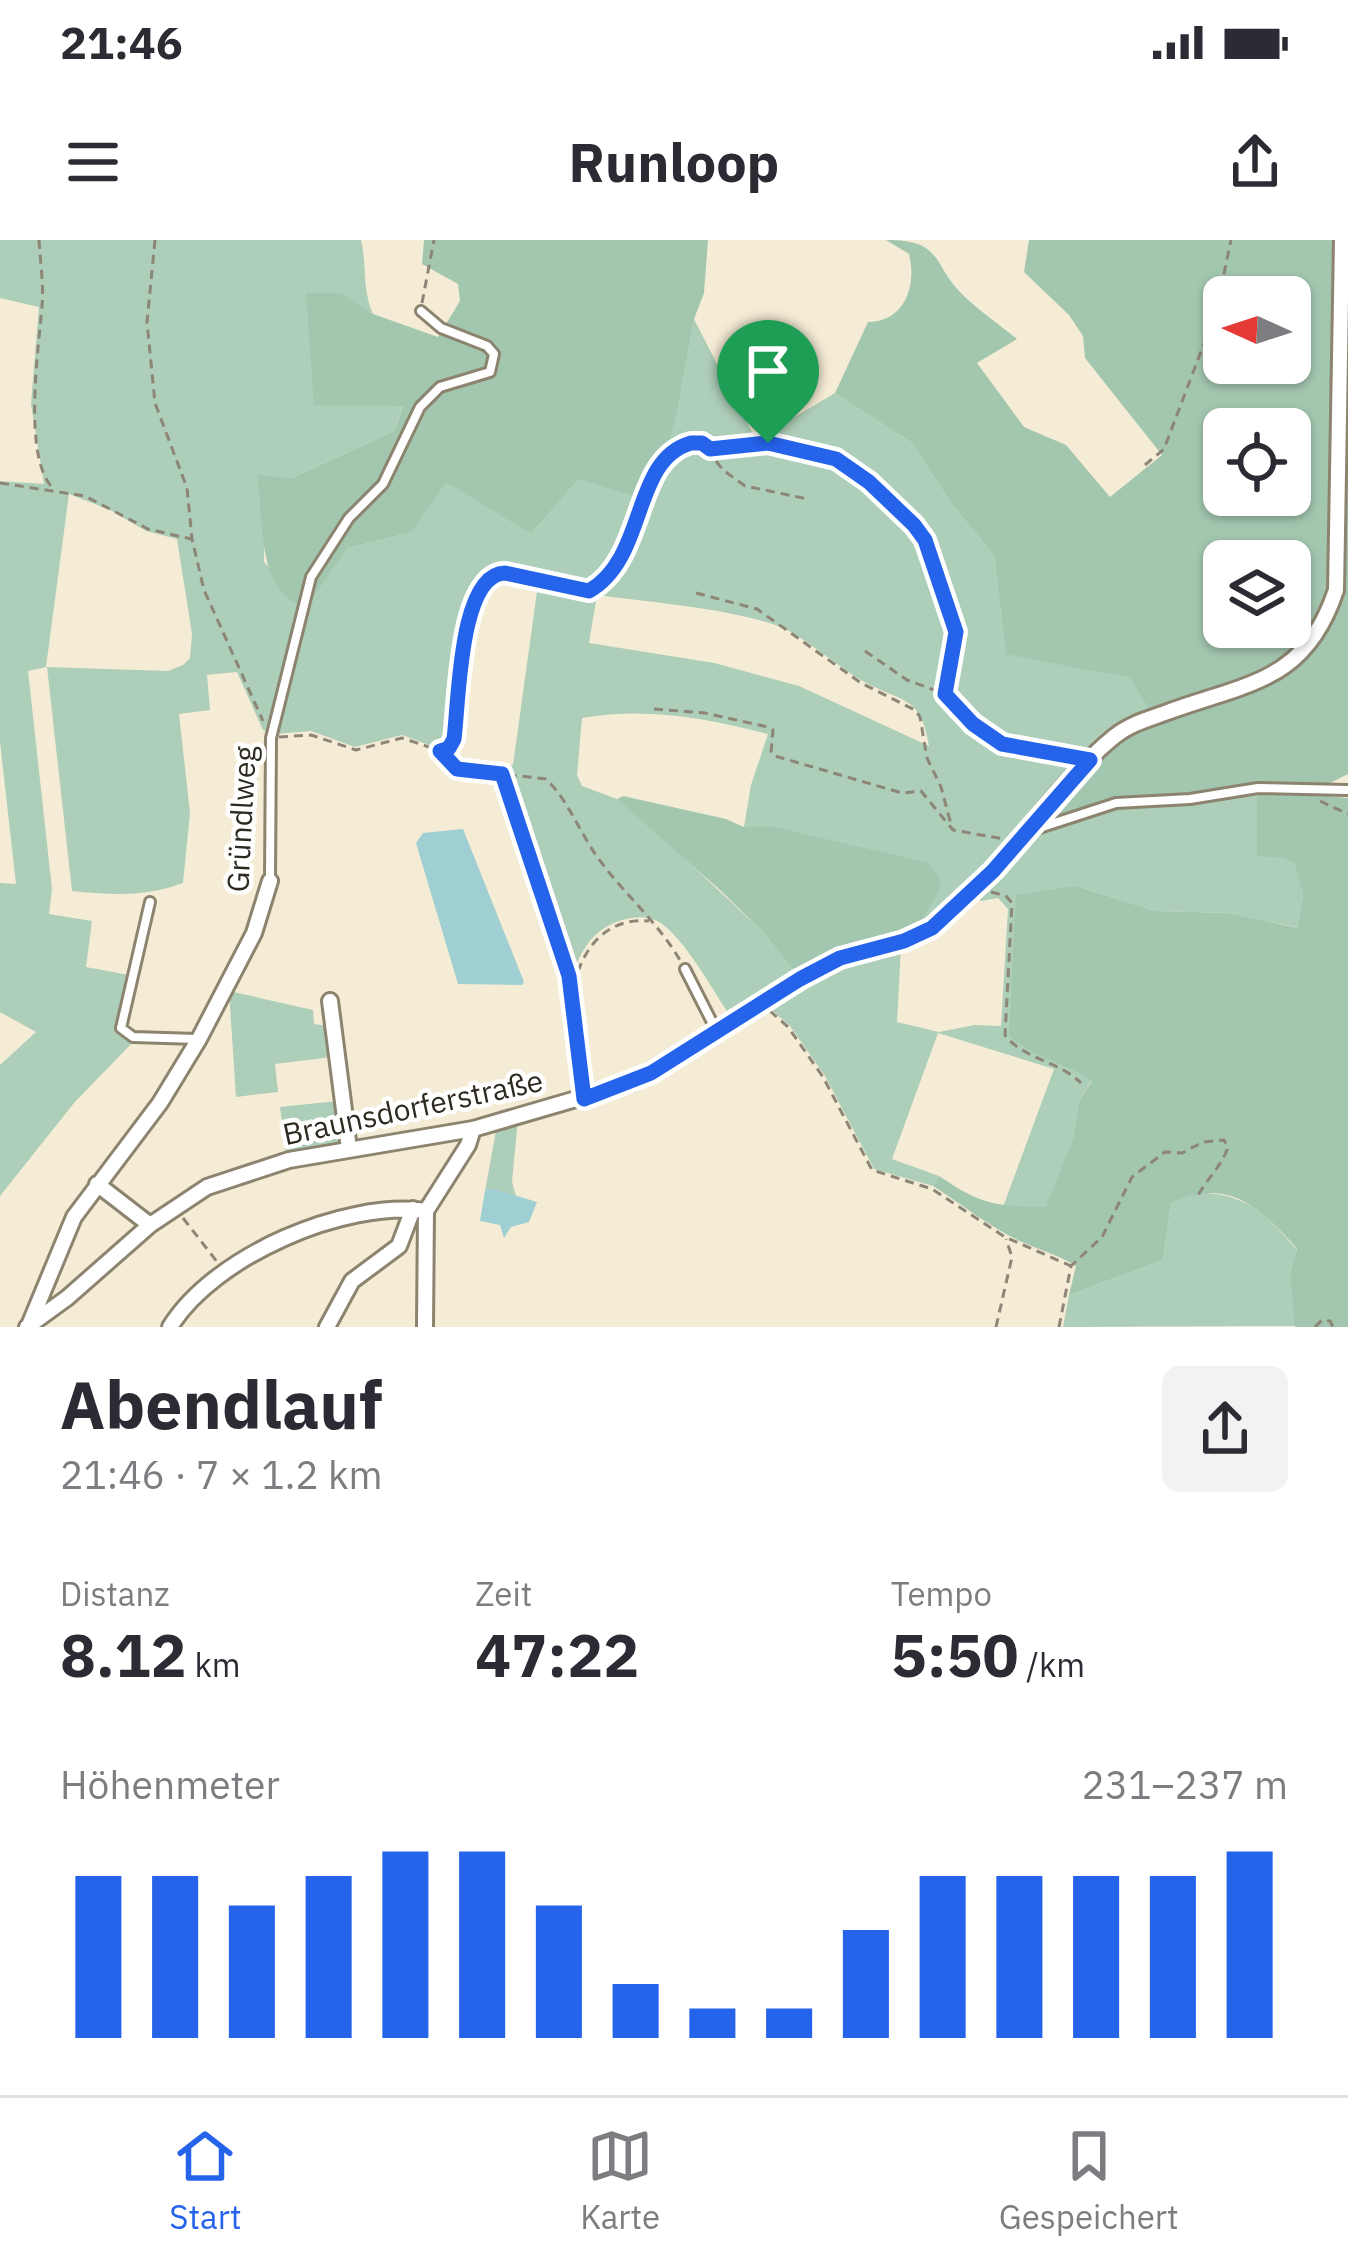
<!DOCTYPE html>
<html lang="de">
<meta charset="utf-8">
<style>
body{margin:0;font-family:"IBM Plex Sans",sans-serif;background:#f2f2f3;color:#2b2b33;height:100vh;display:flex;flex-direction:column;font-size:45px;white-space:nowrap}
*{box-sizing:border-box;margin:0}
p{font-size:39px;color:#7c7c81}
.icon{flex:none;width:66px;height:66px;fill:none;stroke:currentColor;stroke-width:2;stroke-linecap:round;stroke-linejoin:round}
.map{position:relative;height:1087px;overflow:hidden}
.side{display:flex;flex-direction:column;background:#fff;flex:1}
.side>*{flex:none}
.needle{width:78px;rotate:273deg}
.tools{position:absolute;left:1203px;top:36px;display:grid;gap:24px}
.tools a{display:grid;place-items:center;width:108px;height:108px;border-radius:18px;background:#fff;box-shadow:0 3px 9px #0004;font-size:60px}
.pin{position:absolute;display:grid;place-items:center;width:102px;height:102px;color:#fff;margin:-123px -51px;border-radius:50% 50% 50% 0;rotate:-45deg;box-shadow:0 0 12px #0007}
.pin .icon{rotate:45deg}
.round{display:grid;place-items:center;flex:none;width:126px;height:126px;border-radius:18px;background:#f2f2f3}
.headline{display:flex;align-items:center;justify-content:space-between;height:204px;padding:0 60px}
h1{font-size:66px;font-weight:700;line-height:90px}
.figures{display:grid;grid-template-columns:repeat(3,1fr);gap:18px;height:204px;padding:12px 60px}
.figures div{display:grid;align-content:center}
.figures b{font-size:60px;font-weight:700}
.figures small{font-size:33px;font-weight:400}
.figures p{font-size:33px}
.chart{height:336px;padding:24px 60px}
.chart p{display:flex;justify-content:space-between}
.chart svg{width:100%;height:216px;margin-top:12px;stroke:#2563eb;stroke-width:6}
.status{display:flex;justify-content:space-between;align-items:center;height:84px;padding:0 60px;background:#fff;direction:ltr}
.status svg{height:33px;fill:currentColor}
header{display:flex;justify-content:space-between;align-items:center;height:156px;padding:0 60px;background:#fff;font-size:54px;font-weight:700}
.tab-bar{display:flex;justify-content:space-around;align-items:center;height:168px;border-top:3px solid #e1e1e2;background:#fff;font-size:33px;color:#7c7c81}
.tab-bar a{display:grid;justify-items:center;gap:6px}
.tab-bar .current{color:#2563eb}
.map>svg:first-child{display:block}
.green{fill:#adceb8;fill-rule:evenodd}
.forest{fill:#a3c6af;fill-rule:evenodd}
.water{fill:#9fced3}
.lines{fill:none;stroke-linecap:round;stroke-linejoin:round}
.service-casing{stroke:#8c846f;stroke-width:14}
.minor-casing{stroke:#8c846f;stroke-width:20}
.path{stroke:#8d8677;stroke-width:3;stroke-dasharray:9 6;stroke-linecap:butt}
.service{stroke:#fff;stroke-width:8}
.minor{stroke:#fff;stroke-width:14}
.route-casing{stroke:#fff;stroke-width:24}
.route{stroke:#2563eb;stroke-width:15}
.labels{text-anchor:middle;stroke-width:9;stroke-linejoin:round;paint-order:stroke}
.street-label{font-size:30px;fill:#2e2a22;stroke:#fff}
</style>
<div class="status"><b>21:46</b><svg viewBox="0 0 49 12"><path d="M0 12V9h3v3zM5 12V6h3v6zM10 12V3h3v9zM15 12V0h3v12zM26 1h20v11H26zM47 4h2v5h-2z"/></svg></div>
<header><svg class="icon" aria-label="menu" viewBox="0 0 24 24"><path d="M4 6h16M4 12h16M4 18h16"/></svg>Runloop<svg class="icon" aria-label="share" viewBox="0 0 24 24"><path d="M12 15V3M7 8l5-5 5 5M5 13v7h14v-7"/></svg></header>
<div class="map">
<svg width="1348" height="1087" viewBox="0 0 1348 1087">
<rect width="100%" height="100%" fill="#f5ecd5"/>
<path class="green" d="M0 0H361C367 26 362 49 373 74L341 53 314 165H403L394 191 292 238 258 236 264 271V322L306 366 348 308 412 292 446 241 531 294 579 239 679 163 694 79 756 200 835 153 912 203 952 265 994 315 1006 413 1130 438 1151 473 1132 480 946 673 915 692 774 587H744L751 545 768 494C705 478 647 467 582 478L577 535 582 546 617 559 632 569 763 692 797 735 731 777C714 753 682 693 657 681 643 674 625 678 612 684 584 697 574 725 569 753L497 530 513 525 539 337C498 329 483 324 467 367L452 499 440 509 402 495 355 507 311 491 276 494 263 490 237 432 207 435 210 470 179 474 190 573 183 643C146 657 111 655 72 651L47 427 168 431 183 425 190 418 192 394 177 299 146 291 110 270 69 254 46 427 28 431 52 649 49 674 92 681 86 727 129 735 117 784 118 792 133 802 74 863 0 956V825L36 792 0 772V643L16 644 0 502V241L44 244 31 164 39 67 0 58ZM597 355C645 362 752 370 791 392 815 406 837 426 861 440 901 463 921 454 929 506L799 446 714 423 589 403Z
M1258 553 1257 615 1286 618 1296 624 1303 655 1299 688 1229 673 1156 671 1076 646 1022 806 1069 825 1092 840 1079 861 1073 898 1047 968 1003 967 1054 829 938 793 892 919 939 936 933 946 874 929 825 836 790 786 766 765 842 722 901 707 897 782 939 792 975 785 1001 786 1008 669 998 658 981 661 974 656 1031 597 1090 574 1116 567 1191 564Z
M229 751 313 770 314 784 327 786 332 817 275 824 278 852 236 857Z
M337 861 342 898 338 903 286 912 280 867Z
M518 879 512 942 516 956 490 948 485 951 497 885Z
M1193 952C1248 954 1263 971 1297 1010L1290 1033 1298 1086 1063 1087 1069 1055 1163 1020 1171 963Z"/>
<path class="forest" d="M424 0H708L704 53 694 79 679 163 654 262 579 239 531 294 446 242 412 292 348 308 306 367C254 352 265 278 257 235L292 238 394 191 403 166 314 165 306 53H342L373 74 438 97 460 61 458 44 422 24Z
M886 0C945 0 931 25 965 57 981 72 1000 85 1017 99L977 123 1024 187 1066 205 1110 257 1162 215 1085 118 1083 96 1069 75 1024 32 1029 0H1348V534L1328 544 1327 556 1348 558V1087H1295L1290 1033 1297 1009C1261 968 1228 936 1171 963L1163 1020 1069 1055 1076 1026C1060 1015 1027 1006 1006 994 981 980 958 962 933 946L939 936C982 965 994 966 1046 967L1073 898 1079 861 1092 841C1067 823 1030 817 1009 795L1016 655 1076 646 1156 671 1229 673 1298 688 1303 655 1295 624 1285 618 1257 616V544L1190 555 1116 559 1044 584C1063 544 1115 499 1155 480L1130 438 1006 414 994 315 952 265 912 203 835 153 868 82C905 82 917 45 909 14ZM1224 57H1290V123H1224ZM1224 189H1290V255H1224ZM1224 321H1290V387H1224Z
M623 556 726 579 744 587H774L929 623 941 641 939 651 915 692 797 735 763 692 720 650 617 559Z"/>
<path class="water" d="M463 589 524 742 522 745 458 744 416 603 423 593Z
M490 948 537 962 529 982 511 987 504 998 500 985 480 981 485 951Z"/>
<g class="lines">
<defs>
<path id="service" d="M1030 591 1116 563 1190 559 1258 548 1347 550
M270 639 271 498 311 337 349 278 383 244 420 167 440 147 490 132 494 114 487 106 441 88 421 71
M150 662 121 788 133 797 197 799
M685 729 716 790"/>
<path id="minor" d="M330 761 349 909
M97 944 150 985
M30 1083 74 977 160 863 199 799 254 693 270 641
M27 1087 67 1058 150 985 207 947 289 920 473 889 631 843 799 739 840 719 904 701 932 688 971 653C1018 606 1065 536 1115 496 1130 484 1148 479 1165 473 1245 443 1305 444 1336 350L1342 0
M170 1087C214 1016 344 960 426 971
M327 1087 352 1041 399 1006 413 969
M425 1087 426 971 468 905 473 889"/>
</defs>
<use href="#service" class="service-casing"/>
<use href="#minor" class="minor-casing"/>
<path class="path" d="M39 0C40 21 44 44 42 66 39 106 22 218 53 248
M155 0 147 82 155 163 187 248 192 299 204 350 263 481
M422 63 434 0
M714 208 768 203 836 219 869 242 915 285 925 300 955 392 945 454
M1145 225 1164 209 1216 72 1231 0
M0 243 85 256 148 289 191 299
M696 353 757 369 861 443 915 470 920 477 927 518 941 547 952 588
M865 411 907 440 945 454 987 496 1017 508 1071 516
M654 469 705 473 768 487 773 490 771 512 775 516 902 553 921 551 953 590 1004 599
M279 497 311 495 356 510 402 498 441 511 449 508 454 499C459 462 459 335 505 333L589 351C650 317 634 202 702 203L723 230 745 246 808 259
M441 511 457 529 546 539C568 560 580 593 598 618 624 654 659 683 681 722
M503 536 569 737 583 844
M1320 561 1348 574
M991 652 1006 656 1012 663 1005 795C1023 819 1059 821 1081 843
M574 746C582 708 607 677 649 681
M770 771 788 787 823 837 872 930 932 949 1005 997 1071 1026
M183 978 218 1023
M996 1087 1012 1017 1006 999
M1059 1087 1071 1026 1102 997 1132 937 1165 912 1182 913 1203 902 1224 900 1228 907C1222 926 1205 941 1196 959
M1315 1087 1322 1080 1330 1081 1333 1087"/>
<use href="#service" class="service"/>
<use href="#minor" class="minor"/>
</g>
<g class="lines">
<defs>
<path id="route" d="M691 203H702L710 209 768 203 836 219 869 242 914 285 925 300 956 392 945 454 973 484 1002 504 1090 520 993 631 932 688 904 701 840 718 800 739 651 833 584 859 569 736 502 534 457 529 440 511 449 508 454 499C459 462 459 334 505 333L589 351C648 317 631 220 691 203Z"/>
</defs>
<use href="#route" class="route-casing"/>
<use href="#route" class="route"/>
</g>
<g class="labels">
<g class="street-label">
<text transform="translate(242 579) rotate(-87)" y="10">Gründlweg</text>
<text transform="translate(413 868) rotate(-12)" y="10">Braunsdorferstraße</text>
</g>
</g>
</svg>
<div class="tools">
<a><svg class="needle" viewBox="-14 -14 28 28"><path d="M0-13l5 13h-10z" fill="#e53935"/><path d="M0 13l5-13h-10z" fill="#7c7c81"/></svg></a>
<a><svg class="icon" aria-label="locate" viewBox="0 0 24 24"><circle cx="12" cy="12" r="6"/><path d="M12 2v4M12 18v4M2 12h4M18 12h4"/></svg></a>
<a><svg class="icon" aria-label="layers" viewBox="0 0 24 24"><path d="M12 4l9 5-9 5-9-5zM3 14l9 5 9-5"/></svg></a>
</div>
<div class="pin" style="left:768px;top:203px;background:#1e9e55"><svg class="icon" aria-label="arrive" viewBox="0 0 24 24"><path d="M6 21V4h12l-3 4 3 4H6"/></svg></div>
</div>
<section class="side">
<div class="headline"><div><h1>Abendlauf</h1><p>21:46 · 7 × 1.2 km</p></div><a class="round"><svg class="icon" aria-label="share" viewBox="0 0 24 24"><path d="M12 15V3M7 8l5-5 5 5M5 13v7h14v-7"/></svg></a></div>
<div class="figures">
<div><p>Distanz</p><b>8.12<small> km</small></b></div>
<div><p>Zeit</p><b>47:22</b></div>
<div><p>Tempo</p><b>5:50<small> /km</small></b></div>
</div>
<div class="chart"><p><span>Höhenmeter</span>231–237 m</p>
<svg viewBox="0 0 160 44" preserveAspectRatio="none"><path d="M5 44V11M15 44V11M25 44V17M35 44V11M45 44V6M55 44V6M65 44V17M75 44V33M85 44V38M95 44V38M105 44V22M115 44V11M125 44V11M135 44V11M145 44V11M155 44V6"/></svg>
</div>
</section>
<nav class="tab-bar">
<a class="current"><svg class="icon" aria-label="home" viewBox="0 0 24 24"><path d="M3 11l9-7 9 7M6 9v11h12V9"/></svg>Start</a>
<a><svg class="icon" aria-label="map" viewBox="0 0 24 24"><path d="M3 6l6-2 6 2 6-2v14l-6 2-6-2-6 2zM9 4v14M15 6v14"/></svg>Karte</a>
<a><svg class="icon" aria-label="saved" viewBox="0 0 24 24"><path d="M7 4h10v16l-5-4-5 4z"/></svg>Gespeichert</a>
</nav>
